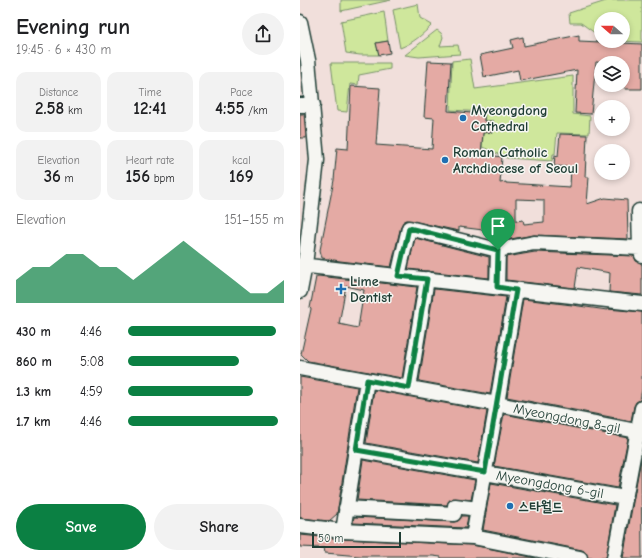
<!DOCTYPE html>
<meta charset="utf-8">
<style>
body{margin:0;font-family:"Comic Neue","Poor Story",sans-serif;background:#f2f2f2;color:#202124;height:100vh;display:flex;flex-direction:column;font-size:15px;white-space:nowrap}
*{box-sizing:border-box;margin:0}
p{font-size:13px;color:#757577}
.icon{flex:none;width:22px;height:22px;fill:none;stroke:currentColor;stroke-width:2;stroke-linecap:round;stroke-linejoin:round}
.map{position:relative;flex:1;overflow:hidden}
.panel{display:flex;flex-direction:column;background:#fff;width:300px}
.panel>*{flex:none}
.needle{width:26px;rotate:290deg}
.fabs{position:absolute;left:294px;top:12px;display:grid;gap:8px}
.fabs a{display:grid;place-items:center;width:36px;height:36px;border-radius:50%;background:#fff;box-shadow:0 2px 6px #0003;font-size:20px}
.scale{position:absolute;left:12px;bottom:10px;width:89px;box-sizing:border-box;padding-left:4px;border:2px solid #1f3d34;border-top:0;font-size:11px;line-height:14px;white-space:nowrap;color:#1f3d34;-webkit-text-stroke:3px #f6f6f2;paint-order:stroke}
.pin{position:absolute;display:grid;place-items:center;width:34px;height:34px;color:#fff;margin:-41px -17px;border-radius:50% 50% 50% 0;rotate:-45deg;box-shadow:0 0 4px #0007}
.pin .icon{rotate:45deg}
.round{display:grid;place-items:center;flex:none;width:42px;height:42px;border-radius:21px;background:#f2f2f2}
.overview{display:flex;align-items:center;justify-content:space-between;height:68px;padding:0 16px}
h1{font-size:22px;font-weight:800;line-height:30px}
.stats{display:grid;grid-template-columns:repeat(3,1fr);gap:6px;height:68px;padding:4px 16px}
.stats div{display:grid;align-content:center;border-radius:10px;background:#f2f2f2;text-align:center}
.stats b{font-size:17px;font-weight:800}
.stats small{font-size:11px;font-weight:400}
.stats p{font-size:11px}
.chart{height:112px;padding:8px 16px}
.chart p{display:flex;justify-content:space-between}
.chart svg{width:100%;height:72px;margin-top:4px;fill:#0b8043;opacity:.7}
.action{display:flex;gap:8px;margin-top:auto;padding:8px 16px}
.action a{flex:1;height:46px;border-radius:24px;background:#0b8043;color:#fff;font-size:16px;font-weight:800;line-height:46px;text-align:center}
.action a+a{background:#f2f2f2;color:#202124}
ul{padding:0 16px;list-style:none;font-size:13px}
li{display:grid;grid-template-columns:64px 48px 1fr;align-items:center;height:30px}
li i{height:10px;border-radius:5px;background:#0b8043}
main{display:flex;flex:1;min-height:0}
.map>svg:first-child{display:block}
.green{fill:#cfe79c;stroke:#779268}
.building{fill:#e4aaa4;stroke:#1f3d34;fill-rule:evenodd}
.lines{fill:none;stroke-linecap:round;stroke-linejoin:round}
.minor-casing{stroke:#1f3d34;stroke-width:17}
.minor{stroke:#f6f6f2;stroke-width:14}
.route-casing{stroke:#fff;stroke-width:8}
.route{stroke:#0b8043;stroke-width:5}
.poi-dot{fill:#1f6fb2;stroke:#f6f6f2;stroke-width:1.5}
.labels{text-anchor:middle;stroke-width:3;stroke-linejoin:round;paint-order:stroke}
.poi-label{font-size:14px;font-weight:bold;fill:#1f3d34;stroke:#f6f6f2;text-anchor:start}
.street-label{font-size:14px;fill:#1f3d34;stroke:#f6f6f2}
</style>
<main>
<section class="panel">
<div class="overview"><div><h1>Evening run</h1><p>19:45 · 6 × 430 m</p></div><a class="round"><svg class="icon" aria-label="share" viewBox="0 0 24 24"><path d="M12 15V3M7 8l5-5 5 5M5 13v7h14v-7"/></svg></a></div>
<div class="stats">
<div><p>Distance</p><b>2.58<small> km</small></b></div>
<div><p>Time</p><b>12:41</b></div>
<div><p>Pace</p><b>4:55<small> /km</small></b></div>
</div>
<div class="stats">
<div><p>Elevation</p><b>36<small> m</small></b></div>
<div><p>Heart rate</p><b>156<small> bpm</small></b></div>
<div><p>kcal</p><b>169</b></div>
</div>
<div class="chart"><p><span>Elevation</span>151–155 m</p>
<svg viewBox="0 0 160 44" preserveAspectRatio="none"><path d="M0 44V30L10 22L20 22L30 14L40 14L50 22L60 22L70 30L80 22L90 14L100 6L110 14L120 22L130 30L140 38L150 38L160 30V44z"/></svg>
</div>
<ul>
<li><b>430 m</b>4:46<i style="width:95%"></i></li>
<li><b>860 m</b>5:08<i style="width:71%"></i></li>
<li><b>1.3 km</b>4:59<i style="width:80%"></i></li>
<li><b>1.7 km</b>4:46<i style="width:96%"></i></li>
</ul>
<div class="action"><a>Save</a><a>Share</a></div>
</section>
<div class="map">
<svg width="342" height="558" viewBox="0 0 342 558">
<rect width="100%" height="100%" fill="#f1dfdb"/>
<filter id="ink" filterUnits="userSpaceOnUse"><feTurbulence type="fractalNoise" baseFrequency=".025" numOctaves="2"/><feDisplacementMap in="SourceGraphic" scale="8" xChannelSelector="R" yChannelSelector="G"/><feConvolveMatrix kernelMatrix="1 2 1 2 8 2 1 2 1" color-interpolation-filters="sRGB"/></filter>
<g filter="url(#ink)">
<path class="green" d="M41 0H91L41 11Z
M309 0H342V42L319 41H323V19H301V41H299V36L281 23H270L269 13Z
M118 4 120 18 132 25C122 35 113 43 100 48L93 10Z
M84 12 88 41 76 43 79 55H60L46 53 41 21Z
M137 30 141 33 143 37 140 46 158 45 160 54 119 57 105 55Z
M170 59 175 89 273 76V114L290 116 289 134 257 133 255 154H253L252 161 207 158 182 147 185 112 150 110 152 61Z
M31 63H90V69L59 75 58 85 50 84 47 112 37 111Z"/>
<path class="building" d="M279 35V41L342 44V89H325L328 64 296 62 291 114 275 113 277 70 220 81 218 70 184 77 180 55 213 48 211 40 223 37 224 46Z
M88 41 90 53 79 55 76 43Z
M128 61 151 62 148 111 184 114V121H193V132L183 133 181 154 202 157 200 183 206 182V183L270 187 271 167 254 166 255 155 258 156 260 134 287 135 285 177H289L287 204 305 198 327 200 328 239 234 235 199 241V232L159 227V231L107 220 103 222 101 226 91 267 40 261 22 258 20 250 34 180 37 148 48 149 51 86 80 88 76 145 132 149 134 118 124 117ZM216 199 244 200V222L224 224 223 220 216 221Z
M0 114H4L6 138H0Z
M115 238 189 257V278L108 269Z
M235 252 334 256 336 261 341 263 342 266V295L309 292 310 273 278 267 275 288 206 280V257Z
M18 276 117 287 102 378 8 361 1 354 11 309 10 308 16 277ZM46 286 64 290 58 328 39 324Z
M134 289 206 297 190 394 119 381Z
M223 299 272 305 307 310V309L342 312V389L340 400 336 402 334 406 331 421 207 397Z
M0 377 57 387 37 514 29 521 0 518Z
M74 390 187 411 178 463 66 443Z
M204 414 328 438 318 488 194 466Z
M341 458 342 558H323Z
M63 460 175 480 171 500 152 498 149 501 147 505 57 500Z
M191 483 315 505 306 558H288L286 552 282 550 183 530Z
M162 516H168L166 528 53 523 54 517 154 522 158 521Z
M0 535 43 539 172 545 236 558H141V557L133 556H60L25 553 24 548 0 547Z"/>
<g class="lines">
<defs>
<path id="minor" d="M0 22 8 60 17 160 5 265 0 291
M0 105H13
M339 211 340 248
M0 265 342 304
M98 276 109 228 198 250 234 243 340 248 342 255
M197 287 198 250
M0 368 197 404 342 432
M109 388 127 279
M56 450 325 498
M46 508 154 514 155 506 178 509
M0 526 43 531 173 537 280 558
M43 531 67 380
M173 537 197 404 216 290
M314 558 342 408"/>
</defs>
<use href="#minor" class="minor-casing"/>
<use href="#minor" class="minor"/>
</g>
</g>
<g class="lines" filter="url(#ink)">
<defs>
<path id="route" d="M109 228 198 250 197 287 216 290 185 472 56 450 67 380 109 388 127 279 98 276Z"/>
</defs>
<use href="#route" class="route-casing"/>
<use href="#route" class="route"/>
</g>
<g class="poi-dot">
<circle cx="163" cy="118" r="4"/>
<circle cx="145" cy="160" r="4"/>
<path d="M39 283h4v4h4v4h-4v4h-4v-4h-4v-4h4z"/>
<circle cx="210" cy="506" r="4"/>
</g>
<g class="labels">
<g class="poi-label">
<text x="171" y="115">Myeongdong<tspan x="171" dy="16">Cathedral</tspan></text>
<text x="153" y="157">Roman Catholic<tspan x="153" dy="16">Archdiocese of Seoul</tspan></text>
<text x="50" y="286">Lime<tspan x="50" dy="16">Dentist</tspan></text>
<text x="218" y="511">스타월드</text>
</g>
<g class="street-label">
<text transform="translate(267 418) rotate(11)" y="5">Myeongdong 8-gil</text>
<text transform="translate(250 484) rotate(10)" y="5">Myeongdong 6-gil</text>
</g>
</g>
</svg>
<div class="fabs">
<a><svg class="needle" viewBox="-14 -14 28 28"><path d="M0-13l5 13h-10z" fill="#e53935"/><path d="M0 13l5-13h-10z" fill="#757577"/></svg></a>
<a><svg class="icon" aria-label="layers" viewBox="0 0 24 24"><path d="M12 4l9 5-9 5-9-5zM3 14l9 5 9-5"/></svg></a>
<a>+</a>
<a>−</a>
</div>
<div class="scale">50 m</div>
<div class="pin" style="left:198px;top:250px;background:#1e9e55"><svg class="icon" aria-label="arrive" viewBox="0 0 24 24"><path d="M6 21V4h12l-3 4 3 4H6"/></svg></div>
</div>
</main>
